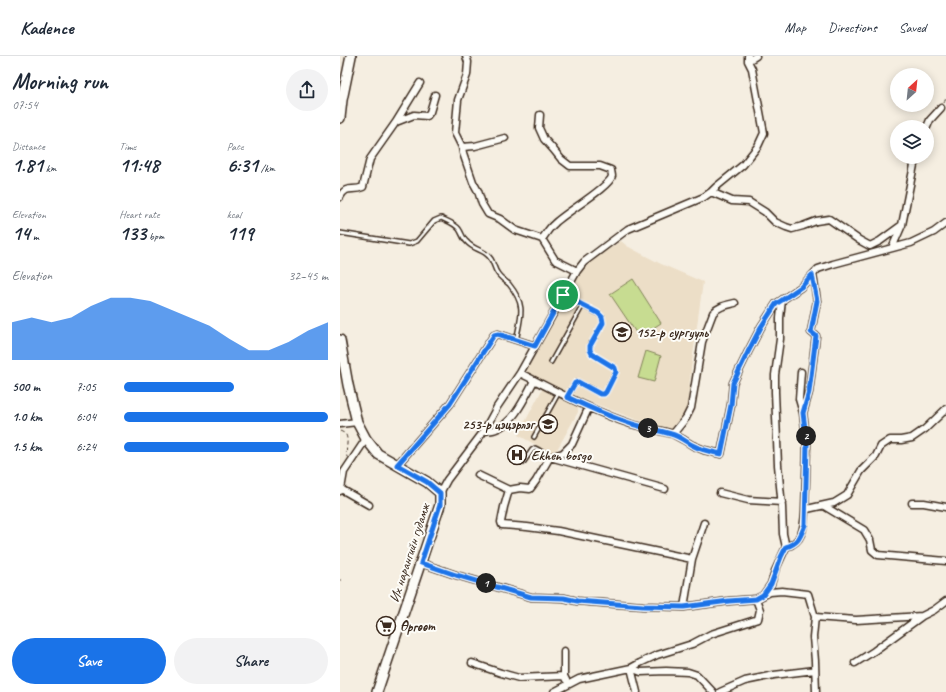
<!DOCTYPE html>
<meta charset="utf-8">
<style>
body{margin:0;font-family:Caveat,sans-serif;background:#f2f2f3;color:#1f2937;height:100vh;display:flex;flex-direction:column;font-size:15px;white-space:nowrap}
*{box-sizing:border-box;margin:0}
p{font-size:13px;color:#747a83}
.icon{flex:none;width:22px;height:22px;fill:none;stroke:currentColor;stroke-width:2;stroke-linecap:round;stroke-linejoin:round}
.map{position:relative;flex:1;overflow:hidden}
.drawer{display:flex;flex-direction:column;background:#fff;width:340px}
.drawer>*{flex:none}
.needle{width:26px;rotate:27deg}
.controls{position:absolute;left:550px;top:12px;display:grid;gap:8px}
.controls a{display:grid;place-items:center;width:44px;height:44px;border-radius:50%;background:#fff;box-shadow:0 2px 10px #0003;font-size:20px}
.pin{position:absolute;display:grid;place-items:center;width:34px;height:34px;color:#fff;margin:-17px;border:2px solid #fff;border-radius:50%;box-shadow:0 1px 4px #0007}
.km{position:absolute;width:20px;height:20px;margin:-10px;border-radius:50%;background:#222;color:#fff;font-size:11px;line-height:20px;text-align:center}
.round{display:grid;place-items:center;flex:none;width:42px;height:42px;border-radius:21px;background:#f2f2f3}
.summary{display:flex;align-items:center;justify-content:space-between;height:68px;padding:0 12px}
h1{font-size:22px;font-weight:700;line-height:30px}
.stats{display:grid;grid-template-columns:repeat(3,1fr);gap:6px;height:68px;padding:4px 12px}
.stats div{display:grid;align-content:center}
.stats b{font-size:20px;font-weight:700}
.stats small{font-size:11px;font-weight:400}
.stats p{font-size:11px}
.chart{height:112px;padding:8px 12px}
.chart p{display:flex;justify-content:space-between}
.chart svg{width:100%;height:72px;margin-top:4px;fill:#1a73e8;opacity:.7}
.primary-button{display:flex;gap:8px;margin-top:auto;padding:8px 12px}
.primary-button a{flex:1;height:46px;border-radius:24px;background:#1a73e8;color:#fff;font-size:16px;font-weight:700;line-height:46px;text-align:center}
.primary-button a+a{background:#f2f2f3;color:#1f2937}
ul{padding:0 12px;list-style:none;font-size:13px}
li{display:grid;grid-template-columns:64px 48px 1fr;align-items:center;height:30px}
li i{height:10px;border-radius:5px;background:#1a73e8}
header{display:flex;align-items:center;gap:24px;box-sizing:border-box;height:56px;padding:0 20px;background:#fff;border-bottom:1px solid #e0e1e3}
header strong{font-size:19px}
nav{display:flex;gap:22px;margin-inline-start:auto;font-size:14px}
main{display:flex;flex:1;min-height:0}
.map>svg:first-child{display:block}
.built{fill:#ecdec7}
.green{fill:#c7dc91;stroke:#818358}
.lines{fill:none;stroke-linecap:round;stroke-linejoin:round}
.service-casing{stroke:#3b2a1e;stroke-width:6}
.minor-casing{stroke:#3b2a1e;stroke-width:9}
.secondary-casing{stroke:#3b2a1e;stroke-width:12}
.path{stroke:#3b2a1e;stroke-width:1;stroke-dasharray:4 3;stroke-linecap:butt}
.service{stroke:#fdfcf7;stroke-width:3}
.minor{stroke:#fdfcf7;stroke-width:6}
.secondary{stroke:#fdfcf7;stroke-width:9}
.route-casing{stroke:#fff;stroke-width:8}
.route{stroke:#1a73e8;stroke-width:5}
.labels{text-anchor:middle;stroke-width:4;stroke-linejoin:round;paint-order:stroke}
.poi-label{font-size:14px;font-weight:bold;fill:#3b2a1e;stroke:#fdfcf7;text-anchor:start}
.street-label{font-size:14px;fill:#3b2a1e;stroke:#fdfcf7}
</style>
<header>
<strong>Kadence</strong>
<nav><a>Map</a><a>Directions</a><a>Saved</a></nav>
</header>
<main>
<section class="drawer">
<div class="summary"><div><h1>Morning run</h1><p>07:54</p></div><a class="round"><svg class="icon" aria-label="share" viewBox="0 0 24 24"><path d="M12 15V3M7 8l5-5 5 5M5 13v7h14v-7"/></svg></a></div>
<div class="stats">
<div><p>Distance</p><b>1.81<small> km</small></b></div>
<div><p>Time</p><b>11:48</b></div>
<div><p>Pace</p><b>6:31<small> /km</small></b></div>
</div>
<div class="stats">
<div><p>Elevation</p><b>14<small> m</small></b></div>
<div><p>Heart rate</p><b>133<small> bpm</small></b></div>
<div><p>kcal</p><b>119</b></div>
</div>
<div class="chart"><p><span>Elevation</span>32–45 m</p>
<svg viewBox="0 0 160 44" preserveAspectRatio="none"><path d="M0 44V21L10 18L20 21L30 18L40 11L50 6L60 6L70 8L80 13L90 18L100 23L110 31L120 38L130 38L140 33L150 26L160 21V44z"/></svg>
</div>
<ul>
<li><b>500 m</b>7:05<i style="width:54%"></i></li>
<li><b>1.0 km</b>6:04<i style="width:100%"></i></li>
<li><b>1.5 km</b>6:24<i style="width:81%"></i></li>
</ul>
<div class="primary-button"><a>Save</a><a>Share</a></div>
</section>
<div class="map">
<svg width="606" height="636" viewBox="0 0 606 636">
<rect width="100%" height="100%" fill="#f5eee1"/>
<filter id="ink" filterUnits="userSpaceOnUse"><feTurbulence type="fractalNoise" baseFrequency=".025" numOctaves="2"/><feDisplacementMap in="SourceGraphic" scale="8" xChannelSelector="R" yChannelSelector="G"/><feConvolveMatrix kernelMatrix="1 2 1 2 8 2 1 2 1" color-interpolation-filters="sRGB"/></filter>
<g filter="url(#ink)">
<path class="built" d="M281 185 287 190 321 208 363 226 351 313 347 355 330 375 321 373 227 337 187 318V313L240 216 250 206Z
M203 332 238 349V356L214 399 178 379Z"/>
<path class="green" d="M293 223 321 267 299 281 270 238Z
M306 295 321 300 314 326 298 322Z"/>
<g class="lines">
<defs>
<path id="service" d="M0 177 69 188 77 185 94 165 101 162C107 165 114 167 119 173 122 177 123 183 127 186 132 192 139 193 145 197 155 204 152 210 158 218 161 222 165 225 169 228 185 248 182 257 177 280
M223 239 257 257 262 261 263 267 250 290V294L252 298 275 312 276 316 266 336 264 338H260L238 326 235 327 228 340
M211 306 243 249
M194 381 219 336
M183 407 192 394 195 392 199 394 210 401"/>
<path id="minor" d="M408 5 416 0
M80 27 56 66 74 59 87 60 90 56 95 39
M200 59 199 72 204 83 213 93 221 103 230 110H260L271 114C271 115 272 119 272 120 270 131 223 158 214 168 209 172 206 178 202 183
M587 71 590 64 601 52
M165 82 135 90 122 91 123 97 133 126 138 135 142 148 148 158 160 163 175 174 202 183 215 204 237 215
M122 91 115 77 118 44 127 19 128 6 126 0
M371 136 392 145 409 146 425 156 435 166 446 171 452 173 463 170 476 165 489 163 519 184 530 190 540 185 562 169
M0 141C7 128 12 136 23 131L30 103 56 66
M552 192 562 169 574 109 576 101
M442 244 440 262V283L435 319V336L438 409 442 451 443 478 446 491
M461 316 459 343 463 357 467 388 465 455
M180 317C216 335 252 355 291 368 305 372 319 374 333 378L346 362 351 352 362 286 373 257C379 250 387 249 395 247
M249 351 232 388 223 397 210 401 196 425 190 433 180 432 169 434 164 451 161 466 162 469 187 471 218 475 352 503 344 551
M463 357 469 336 476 280 471 276 477 245 473 219
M0 368 17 366
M144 375C147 374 153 375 156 373 175 366 185 341 194 325
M333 378 344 384 352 389 364 394 381 398 391 349 393 327 408 296 421 271 436 248 442 244 461 231 478 213 493 208 571 187 594 176 606 167
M210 401 325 433
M57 409 110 348 154 279 158 278 195 290
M138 419 169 434
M1 433 29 449
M0 435 1 433 4 416 26 383
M100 437 107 424 144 375 157 351 180 317 237 215 244 206 288 173 364 141 371 136 376 131 403 109 418 90 424 77 412 13 408 5V0
M380 437 408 444 442 446
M572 447H584L606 451
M484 450 524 474 530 484 532 494 538 499 606 505
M352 503 364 467
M81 507 116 519 191 541 224 542 237 545 303 550 344 551 389 545 416 543 430 536 442 535 468 538 475 561 473 581 475 605 476 636
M424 538 431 528 435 515 446 491C463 486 464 471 465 455L467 453 494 447 507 439 521 415 536 400 541 390 550 384H561L572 382 585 373 606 353
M475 561 516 564 582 560
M224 595V620L226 624
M132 607 161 617 179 622 224 620
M515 607 534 595 582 560 594 554 606 545
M214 636 239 623 291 612 301 616 326 615 348 616 357 619 373 636
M297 636 291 612 300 607 317 599 352 588 371 578 418 563 420 554 416 543
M380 636 405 625 434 619 475 614"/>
<path id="secondary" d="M0 62 2 44 11 0
M0 284 8 329 17 366 26 383 38 398 87 426 100 437V449L37 636"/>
</defs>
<use href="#service" class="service-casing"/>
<use href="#minor" class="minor-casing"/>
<use href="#secondary" class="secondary-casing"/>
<path class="path" d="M604 47 606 42
M0 375C2 376 5 377 6 379 9 385 5 394 7 401
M0 524H1"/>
<use href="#service" class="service"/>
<use href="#minor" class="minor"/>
<use href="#secondary" class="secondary"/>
</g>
</g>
<g class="lines" filter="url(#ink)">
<defs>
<path id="route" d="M472 219 477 245 471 276 476 280 469 336 463 357 467 388 465 469C460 481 459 487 446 491L441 501 431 528 423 539 416 543 389 545 344 551 303 550 237 545 224 542 191 541 116 519 81 507 100 449V437L87 426 57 409 110 348 154 279 158 278 195 290 223 239 258 257 262 261 263 267 250 290V294L252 298 275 312 276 316 266 336 264 338H260L238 326 235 327 227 341C248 351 270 361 292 368 305 372 318 374 331 378 339 380 345 385 352 389 361 394 371 396 381 398L391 349 393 327 408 296 421 271 436 248 442 244 461 231Z"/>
</defs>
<use href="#route" class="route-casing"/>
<use href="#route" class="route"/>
</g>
<defs>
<symbol id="school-ring" viewBox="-11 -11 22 22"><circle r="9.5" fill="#fdfcf7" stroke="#3b2a1e" stroke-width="1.5"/><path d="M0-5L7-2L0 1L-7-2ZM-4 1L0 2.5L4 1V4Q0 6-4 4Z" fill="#3b2a1e"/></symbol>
<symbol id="hospital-ring" viewBox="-11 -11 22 22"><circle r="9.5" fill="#fdfcf7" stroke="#3b2a1e" stroke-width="1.5"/><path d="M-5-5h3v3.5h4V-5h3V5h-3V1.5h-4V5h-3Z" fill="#3b2a1e"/></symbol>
<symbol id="supermarket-ring" viewBox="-11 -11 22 22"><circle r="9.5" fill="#fdfcf7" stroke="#3b2a1e" stroke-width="1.5"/><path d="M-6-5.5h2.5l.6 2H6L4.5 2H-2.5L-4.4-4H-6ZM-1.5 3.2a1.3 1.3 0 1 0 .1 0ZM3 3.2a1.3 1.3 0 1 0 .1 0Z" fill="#3b2a1e"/></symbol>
</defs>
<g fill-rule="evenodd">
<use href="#school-ring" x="271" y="265" width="22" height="22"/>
<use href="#school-ring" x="197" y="357" width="22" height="22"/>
<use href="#hospital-ring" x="166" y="388" width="22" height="22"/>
<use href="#supermarket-ring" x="35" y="559" width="22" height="22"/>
</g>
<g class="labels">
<g class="poi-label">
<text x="296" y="281">152-р сургууль</text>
<text x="194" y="373" text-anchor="end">253-р цэцэрлэг</text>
<text x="191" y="404">Ekhen bosgo</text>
<text x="60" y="575">Өргөөт</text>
</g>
<g class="street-label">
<text transform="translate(69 497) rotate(-72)" y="5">Их нарангийн гудамж</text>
</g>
</g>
</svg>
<div class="controls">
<a><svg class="needle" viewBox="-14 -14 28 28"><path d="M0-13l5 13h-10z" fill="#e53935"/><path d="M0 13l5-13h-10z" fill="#747a83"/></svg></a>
<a><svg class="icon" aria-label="layers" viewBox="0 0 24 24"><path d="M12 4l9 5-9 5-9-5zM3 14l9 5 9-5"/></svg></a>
</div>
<div class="pin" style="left:223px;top:239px;background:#1e9e55"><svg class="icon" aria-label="arrive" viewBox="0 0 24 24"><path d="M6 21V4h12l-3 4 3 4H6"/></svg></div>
<b class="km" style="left:146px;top:527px">1</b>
<b class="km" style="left:466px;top:380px">2</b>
<b class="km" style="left:308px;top:372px">3</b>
</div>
</main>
